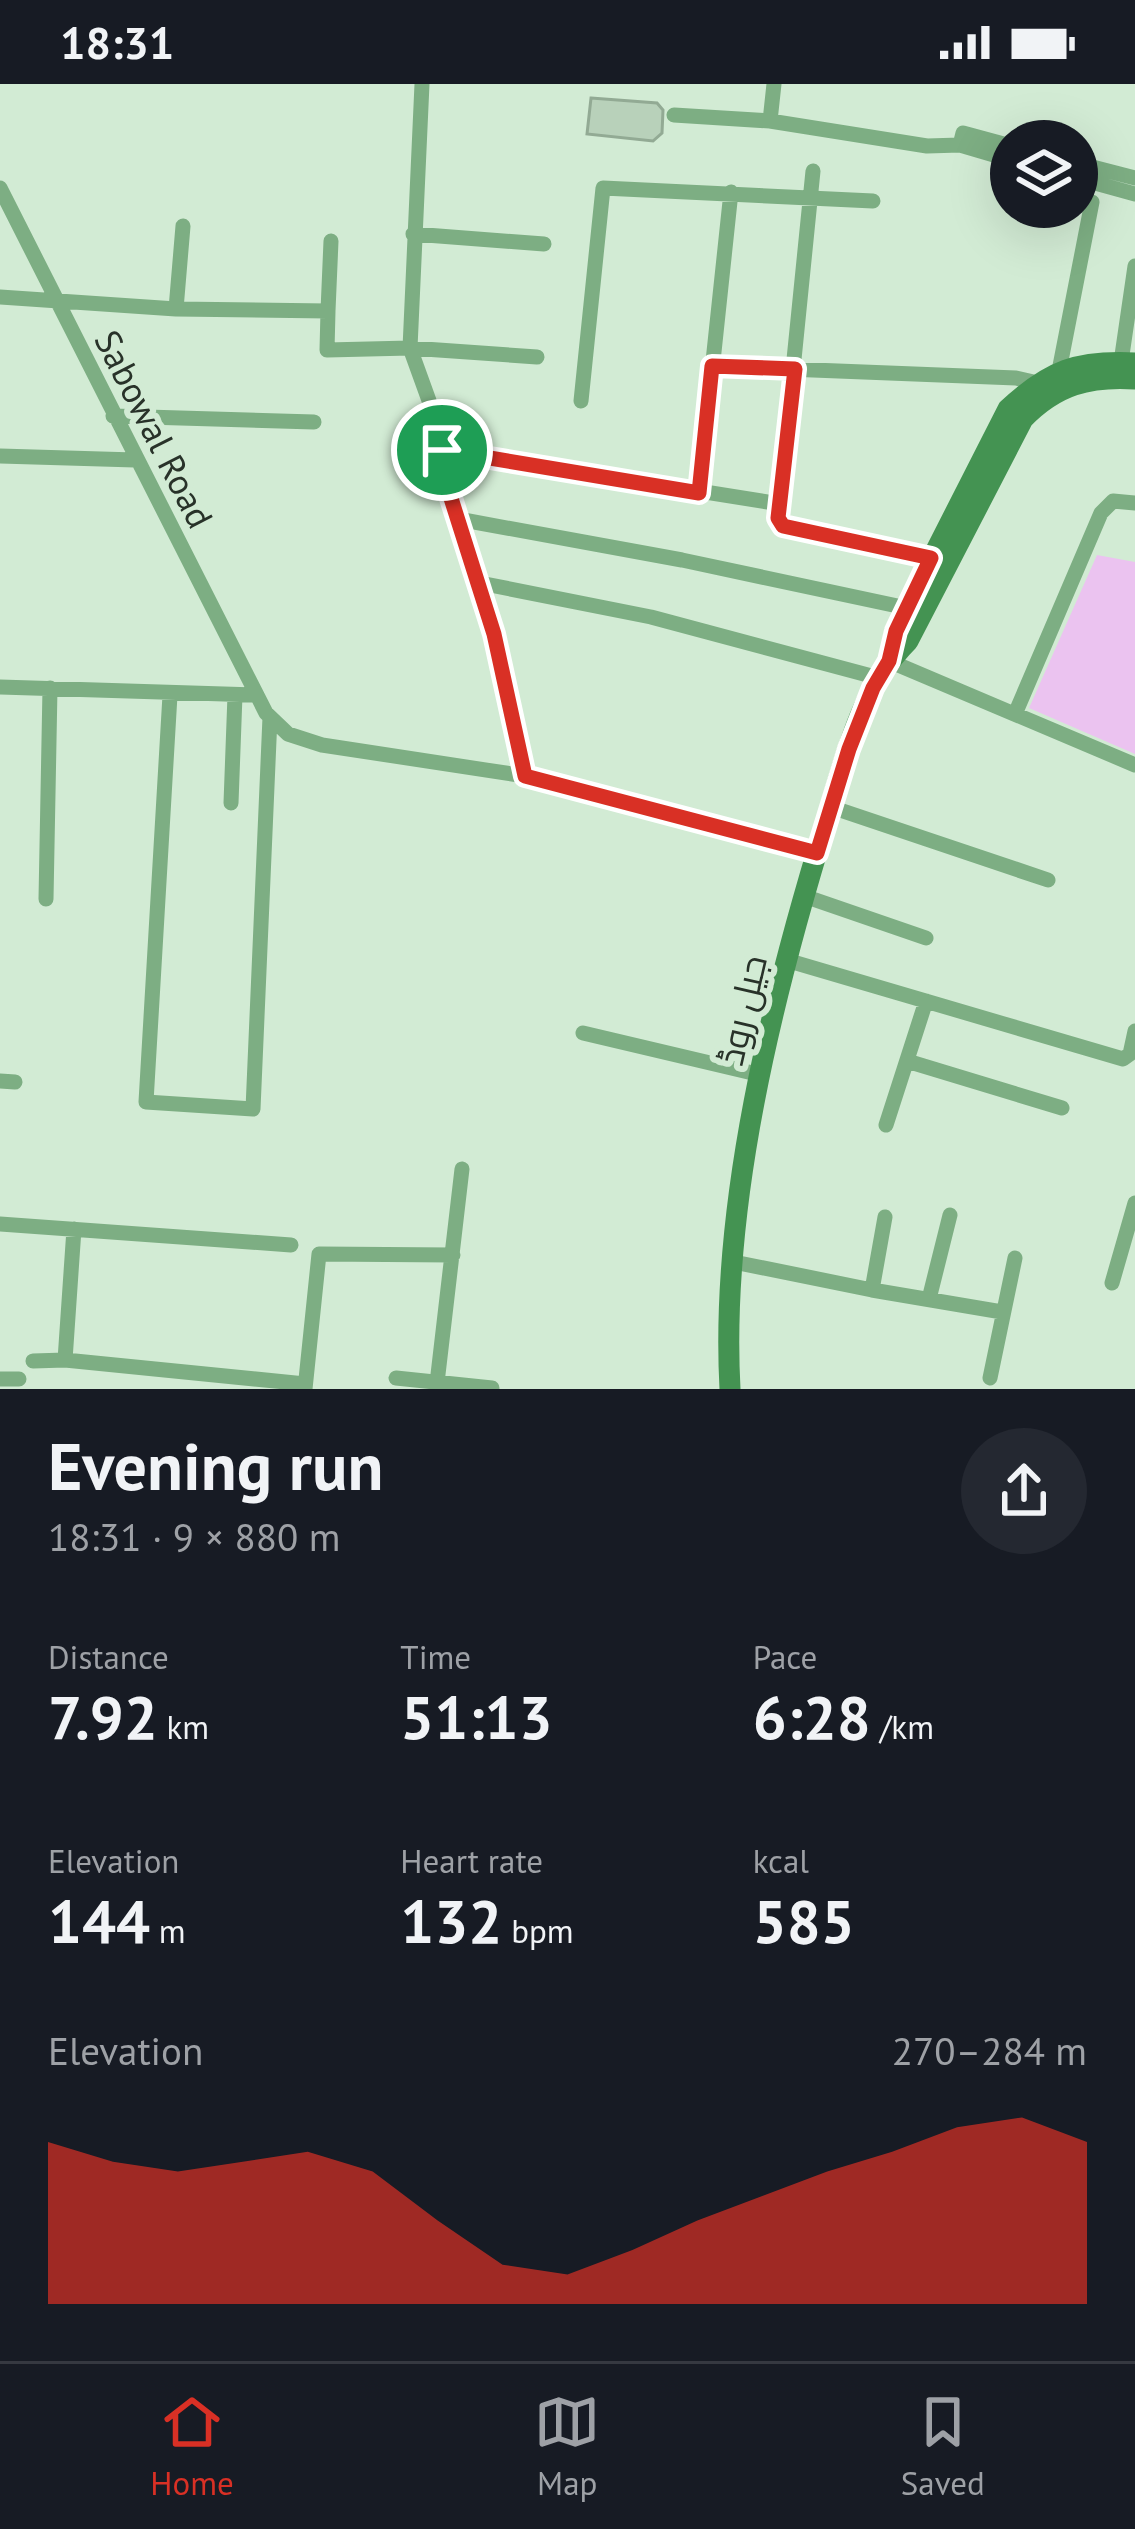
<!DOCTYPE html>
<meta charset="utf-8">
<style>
body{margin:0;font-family:"PT Sans",Cairo,sans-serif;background:#242831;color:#f1f3f6;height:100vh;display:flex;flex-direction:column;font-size:45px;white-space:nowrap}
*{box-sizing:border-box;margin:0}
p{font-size:39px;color:#9ea1a6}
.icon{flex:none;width:66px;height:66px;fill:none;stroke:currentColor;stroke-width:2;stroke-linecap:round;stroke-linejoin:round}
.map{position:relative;height:1305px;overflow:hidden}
.side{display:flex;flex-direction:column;background:#171b24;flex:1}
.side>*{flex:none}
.controls{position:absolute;left:990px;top:36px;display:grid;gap:24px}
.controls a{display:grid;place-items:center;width:108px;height:108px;border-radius:50%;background:#171b24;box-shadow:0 12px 48px #0002;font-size:60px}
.pin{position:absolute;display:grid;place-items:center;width:102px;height:102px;color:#fff;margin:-51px;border:6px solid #fff;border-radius:50%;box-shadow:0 3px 12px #0007}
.round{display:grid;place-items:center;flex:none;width:126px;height:126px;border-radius:63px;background:#242831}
.head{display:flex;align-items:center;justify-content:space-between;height:204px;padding:0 48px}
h1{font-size:66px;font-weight:700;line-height:90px}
.figures{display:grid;grid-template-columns:repeat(3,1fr);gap:18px;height:204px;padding:12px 48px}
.figures div{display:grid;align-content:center}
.figures b{font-size:60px;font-weight:700}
.figures small{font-size:33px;font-weight:400}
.figures p{font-size:33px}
.chart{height:336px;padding:24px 48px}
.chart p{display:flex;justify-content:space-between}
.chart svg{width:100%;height:216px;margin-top:12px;fill:#d93025;opacity:.7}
.status{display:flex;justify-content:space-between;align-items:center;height:84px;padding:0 60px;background:#171b24;direction:ltr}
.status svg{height:33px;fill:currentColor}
.tab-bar{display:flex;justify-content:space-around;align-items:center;height:168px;border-top:3px solid #363941;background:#171b24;font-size:33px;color:#9ea1a6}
.tab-bar a{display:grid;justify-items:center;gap:6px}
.tab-bar .active{color:#d93025}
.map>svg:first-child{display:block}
.green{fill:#ebc3f0}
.building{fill:#b8d1ba;stroke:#92aa94;stroke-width:3}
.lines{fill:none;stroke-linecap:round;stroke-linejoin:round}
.minor{stroke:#7dae83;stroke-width:15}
.secondary{stroke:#449352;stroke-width:21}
.route-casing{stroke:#fff;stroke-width:24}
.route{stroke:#d93025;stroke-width:15}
.labels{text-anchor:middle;stroke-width:12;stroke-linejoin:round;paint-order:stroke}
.street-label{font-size:36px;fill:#283229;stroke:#d2ebd4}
</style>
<div class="status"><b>18:31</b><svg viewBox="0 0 49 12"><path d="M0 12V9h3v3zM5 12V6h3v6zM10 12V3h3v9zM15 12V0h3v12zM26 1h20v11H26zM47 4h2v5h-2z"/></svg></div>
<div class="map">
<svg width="1135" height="1305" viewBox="0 0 1135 1305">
<rect width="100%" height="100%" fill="#d2ebd4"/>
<path class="green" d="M1097 471 1135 478V670L1029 624Z"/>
<path class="building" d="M591 14 657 19 663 26 662 49 653 57 587 50Z"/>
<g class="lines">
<path class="minor" d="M422 0 410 264 440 347 443 389 480 499 525 692
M674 31 770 37 927 62 960 61 1011 76
M770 37 774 0
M960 61 963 49 1011 62
M1077 79 1135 94
M813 87 778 434 787 444 931 474
M1077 94 1135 110
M0 104 266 629 288 650 322 661 525 692 816 769
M413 150 544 160
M0 213 176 225 183 142
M176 225 328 227 331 157
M328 227 327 266 410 264 537 273
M1121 278 1135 182
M713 282 1016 294 1038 299
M1059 287 1092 118
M581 317 603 104 873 117
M113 332 314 338
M442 366 780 420
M0 372 135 376
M699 409 731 108
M458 435 682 476 907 524
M480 499 651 533 879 594
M889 577 1135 681
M0 603 257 611
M170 611 146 1018 253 1025 270 633
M1015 630 1101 429 1113 417 1135 419
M231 719 235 611
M831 723 1048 796
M804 812 926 854
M46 815 50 604
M786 876 1123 975 1130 970 1135 947
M583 949 761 991
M907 977 1062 1024
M0 997 15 998
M886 1041 926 917
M0 1140 291 1161
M734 1178 872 1206 885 1133
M1112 1199 1135 1119
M872 1206 1002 1228
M929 1215 950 1131
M65 1276 74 1145
M33 1277 65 1276 305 1300
M396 1294 492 1304
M990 1294 1015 1174
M0 1295H19
M437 1299 462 1085
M305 1305 319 1170 453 1171"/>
<path class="secondary" d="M889 576 895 547 1008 325C1050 286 1078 276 1135 279
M730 1305C720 1121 772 914 826 738 845 675 860 605 908 557L1023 335C1056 301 1089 292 1135 295"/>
</g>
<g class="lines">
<defs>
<path id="route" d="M712 282 795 285 778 434 783 442 931 474 896 547 889 577 873 604 849 665 817 769 525 692 494 550 443 389 442 366 699 409Z"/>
</defs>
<use href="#route" class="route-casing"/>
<use href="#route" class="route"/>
</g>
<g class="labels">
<g class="street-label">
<text transform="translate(154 345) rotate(63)" y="13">Sabowal Road</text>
<text transform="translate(742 926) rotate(-77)" y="13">جیل روڈ</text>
</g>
</g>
</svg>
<div class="controls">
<a><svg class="icon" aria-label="layers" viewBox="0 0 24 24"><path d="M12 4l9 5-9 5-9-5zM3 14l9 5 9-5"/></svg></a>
</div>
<div class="pin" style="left:442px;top:366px;background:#1e9e55"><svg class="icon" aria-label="arrive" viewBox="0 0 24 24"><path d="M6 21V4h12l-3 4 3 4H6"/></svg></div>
</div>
<section class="side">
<div class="head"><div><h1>Evening run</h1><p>18:31 · 9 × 880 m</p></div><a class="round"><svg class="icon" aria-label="share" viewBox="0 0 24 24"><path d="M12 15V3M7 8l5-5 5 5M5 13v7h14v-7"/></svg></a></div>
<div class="figures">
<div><p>Distance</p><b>7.92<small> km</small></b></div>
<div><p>Time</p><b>51:13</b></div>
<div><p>Pace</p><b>6:28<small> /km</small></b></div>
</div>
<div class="figures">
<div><p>Elevation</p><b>144<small> m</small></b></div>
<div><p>Heart rate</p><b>132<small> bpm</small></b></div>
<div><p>kcal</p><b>585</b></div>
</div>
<div class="chart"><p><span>Elevation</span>270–284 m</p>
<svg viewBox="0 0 160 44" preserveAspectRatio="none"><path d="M0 44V11L10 15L20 17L30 15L40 13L50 17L60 27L70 36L80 38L90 33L100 27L110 22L120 17L130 13L140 8L150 6L160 11V44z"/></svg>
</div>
</section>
<nav class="tab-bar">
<a class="active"><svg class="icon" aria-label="home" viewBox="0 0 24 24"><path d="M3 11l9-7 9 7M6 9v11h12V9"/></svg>Home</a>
<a><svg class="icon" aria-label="map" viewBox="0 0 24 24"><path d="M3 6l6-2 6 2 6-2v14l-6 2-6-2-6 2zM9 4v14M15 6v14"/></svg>Map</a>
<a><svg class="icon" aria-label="saved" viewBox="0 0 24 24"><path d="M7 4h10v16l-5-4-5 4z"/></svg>Saved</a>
</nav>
